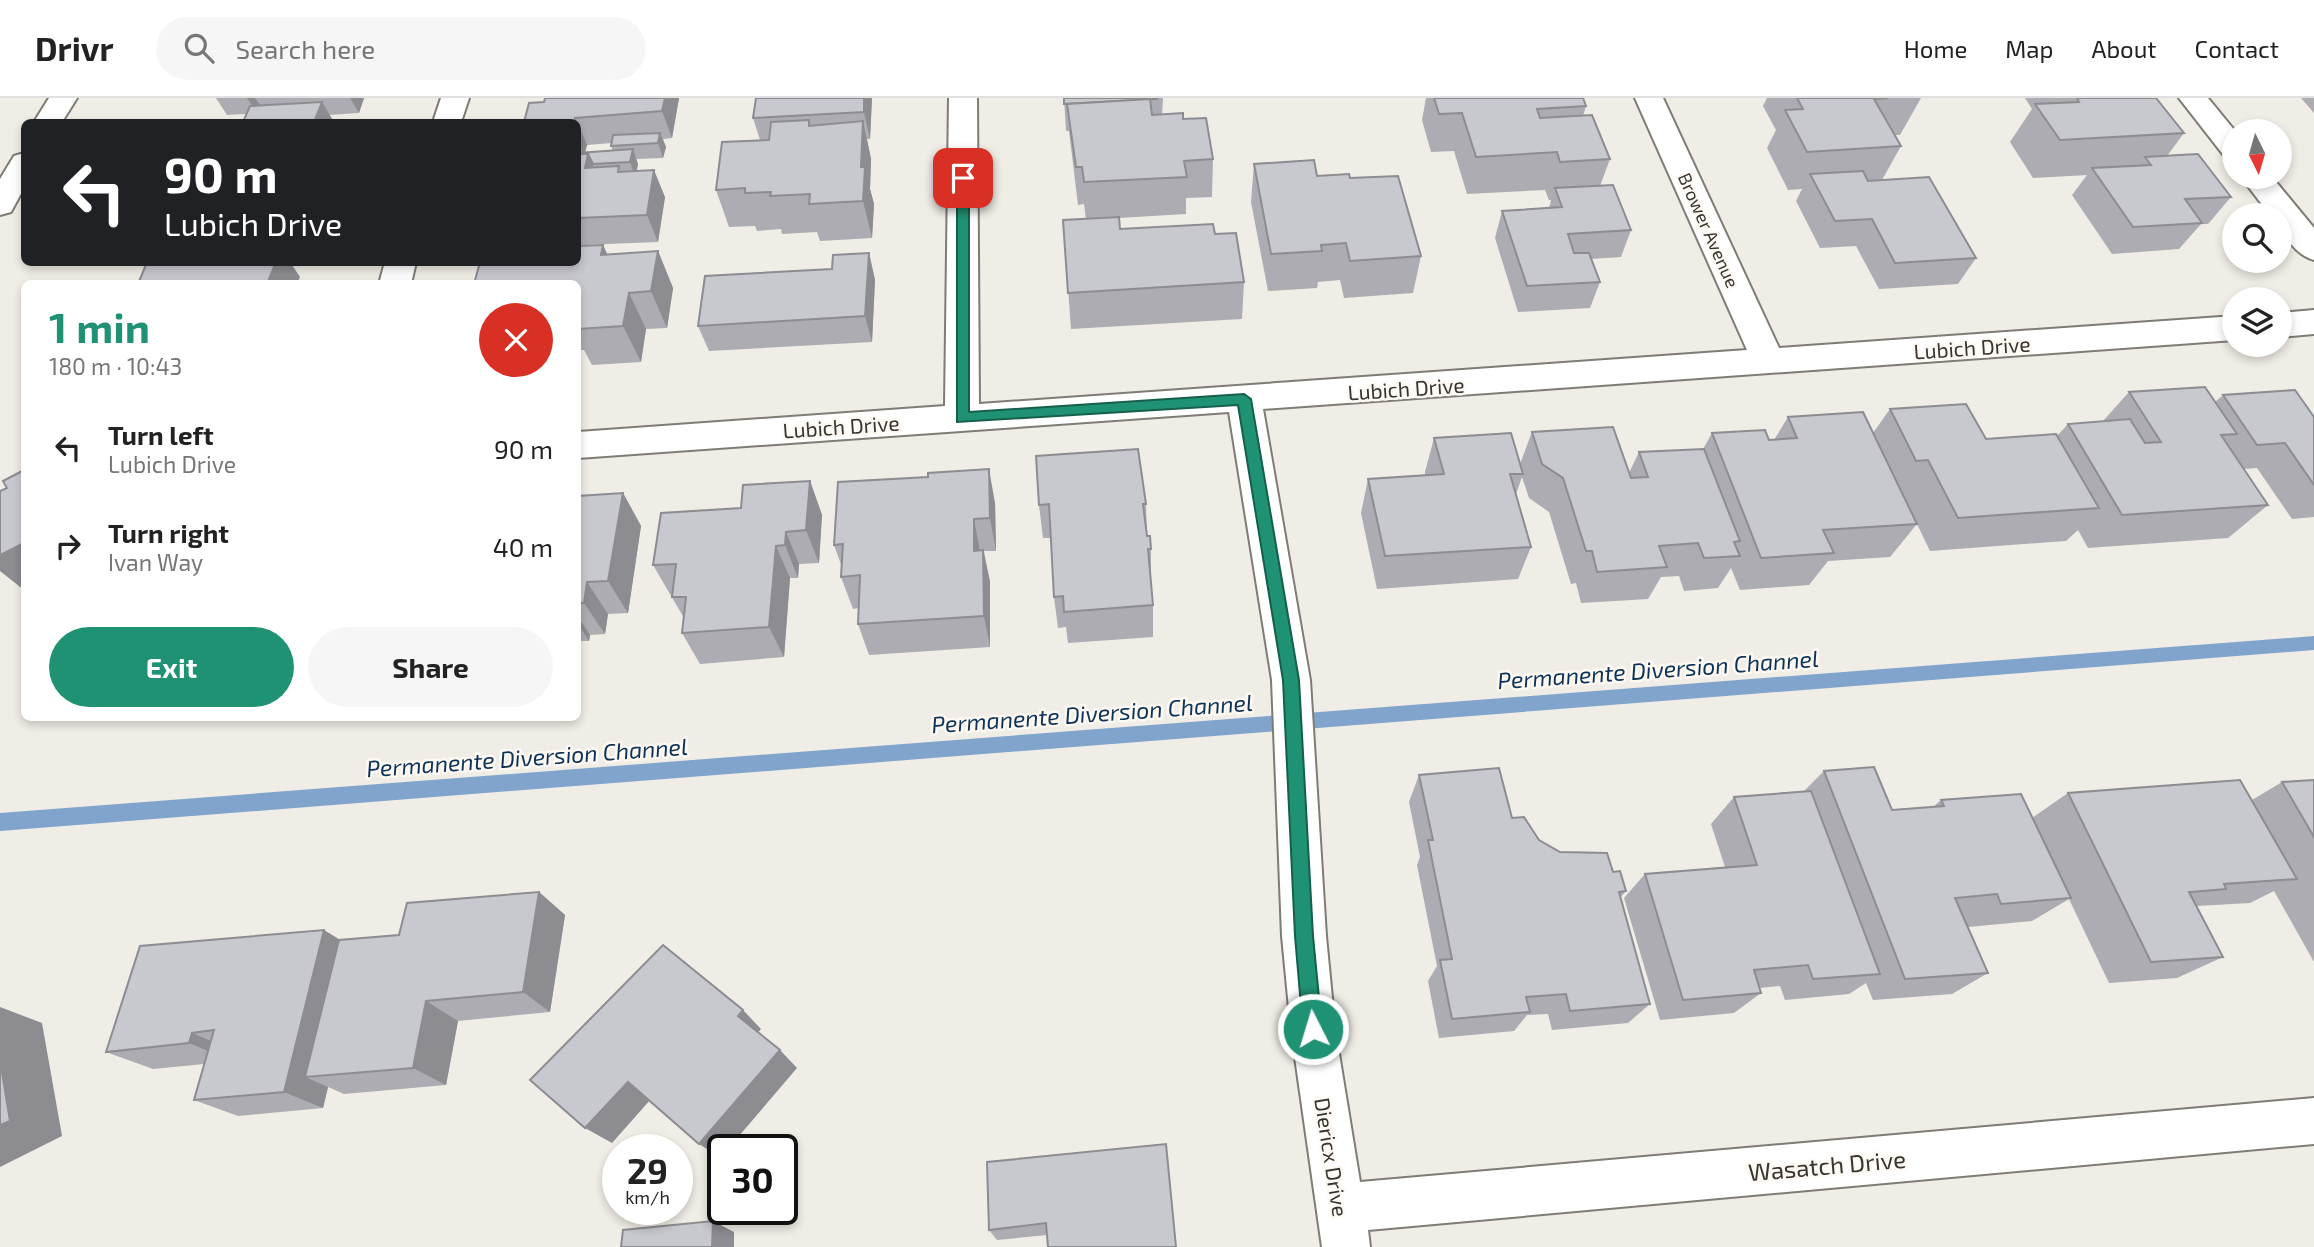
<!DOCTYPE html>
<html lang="en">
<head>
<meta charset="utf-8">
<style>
  :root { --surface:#fff; --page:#f6f6f6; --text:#222; --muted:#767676; --line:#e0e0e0; --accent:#209274 }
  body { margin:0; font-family:"Exo 2",sans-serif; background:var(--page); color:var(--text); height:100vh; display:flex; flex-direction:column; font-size:26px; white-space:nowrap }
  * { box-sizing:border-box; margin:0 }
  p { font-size:23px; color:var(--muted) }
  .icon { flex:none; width:38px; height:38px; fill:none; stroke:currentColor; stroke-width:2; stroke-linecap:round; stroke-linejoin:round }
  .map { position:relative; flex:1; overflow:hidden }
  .drawer { position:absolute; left:21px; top:182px; width:560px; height:441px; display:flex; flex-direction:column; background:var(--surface); border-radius:10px; box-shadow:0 4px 10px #0003 }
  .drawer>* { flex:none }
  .banner { position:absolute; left:21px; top:21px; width:560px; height:147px; border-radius:10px; box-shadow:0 4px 10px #0003; background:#202124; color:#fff; overflow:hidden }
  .needle { width:46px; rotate:175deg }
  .controls { position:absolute; left:2222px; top:21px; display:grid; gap:14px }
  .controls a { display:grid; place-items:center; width:70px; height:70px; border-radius:50%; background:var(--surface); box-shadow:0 4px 10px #0003; font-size:35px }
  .speed { position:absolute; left:602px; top:1036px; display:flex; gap:14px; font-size:35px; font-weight:700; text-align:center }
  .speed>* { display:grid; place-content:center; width:91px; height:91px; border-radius:50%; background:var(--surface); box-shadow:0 4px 10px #0003; line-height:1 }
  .speed small { font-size:18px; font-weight:400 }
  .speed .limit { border:4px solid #111; border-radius:10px; background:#fff; color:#111 }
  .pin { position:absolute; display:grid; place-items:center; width:60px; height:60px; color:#fff; margin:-30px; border-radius:14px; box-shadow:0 4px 10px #0006 }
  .me { position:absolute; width:77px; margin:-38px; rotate:355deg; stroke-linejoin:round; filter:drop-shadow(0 0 5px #0008) }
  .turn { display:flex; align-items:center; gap:24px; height:147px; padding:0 28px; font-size:32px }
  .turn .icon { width:91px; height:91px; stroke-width:2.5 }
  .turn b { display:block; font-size:49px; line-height:60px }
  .round { display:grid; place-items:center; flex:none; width:74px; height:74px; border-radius:37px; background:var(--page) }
  .head { display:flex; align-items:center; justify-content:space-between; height:119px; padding:0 28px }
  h1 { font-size:42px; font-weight:700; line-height:52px; color:var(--accent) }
  .button { display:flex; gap:14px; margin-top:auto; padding:14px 28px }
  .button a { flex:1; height:80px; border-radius:42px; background:var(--accent); color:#fff; font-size:28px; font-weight:700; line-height:80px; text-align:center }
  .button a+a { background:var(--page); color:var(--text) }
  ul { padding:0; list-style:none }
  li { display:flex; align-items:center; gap:21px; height:98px; padding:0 28px }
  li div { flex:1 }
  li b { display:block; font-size:26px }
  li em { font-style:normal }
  header { display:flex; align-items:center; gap:42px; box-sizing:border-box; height:98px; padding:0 35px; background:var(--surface); border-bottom:2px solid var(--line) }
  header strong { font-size:33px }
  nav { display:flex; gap:38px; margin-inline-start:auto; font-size:24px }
  .search { width:490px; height:63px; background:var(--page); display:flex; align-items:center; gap:18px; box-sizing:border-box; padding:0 24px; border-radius:38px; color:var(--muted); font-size:26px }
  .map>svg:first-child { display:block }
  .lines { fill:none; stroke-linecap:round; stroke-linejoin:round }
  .stream { fill:#81a4cd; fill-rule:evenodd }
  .street-casing { stroke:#7f7b75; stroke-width:4 }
  .highway-casing { stroke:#7f7b75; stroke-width:4 }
  .street { fill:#fff; fill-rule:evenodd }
  .highway { fill:#fff; fill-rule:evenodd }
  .wall { fill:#acacb2; fill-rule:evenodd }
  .shaded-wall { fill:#8c8c91 }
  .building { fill:#c8c8cf; stroke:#8c8c91; stroke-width:2 }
  .route { fill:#209274; stroke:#155f4b; stroke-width:2 }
  .labels { text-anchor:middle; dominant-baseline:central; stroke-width:5; stroke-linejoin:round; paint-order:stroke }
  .far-street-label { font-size:18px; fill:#373533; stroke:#fefaf3 }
  .street-label { font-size:21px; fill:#373533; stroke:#fefaf3 }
  .water-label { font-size:23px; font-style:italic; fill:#0c3259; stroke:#fefaf3 }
  .near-street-label { font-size:24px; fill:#373533; stroke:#fefaf3 }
</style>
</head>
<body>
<header>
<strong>Drivr</strong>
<div class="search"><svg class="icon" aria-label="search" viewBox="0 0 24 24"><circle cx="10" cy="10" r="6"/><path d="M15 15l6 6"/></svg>Search here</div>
<nav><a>Home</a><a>Map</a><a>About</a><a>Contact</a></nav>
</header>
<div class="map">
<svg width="2314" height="1149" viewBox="0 0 2314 1149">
  <rect width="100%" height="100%" fill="#f0ede6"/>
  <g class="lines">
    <polygon class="stream" points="2314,538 2314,552 0,733 0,715"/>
    <g class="street-casing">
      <g id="street">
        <polygon points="441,0 469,0 461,24 433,24"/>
        <polygon points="949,0 977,0 979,306 1747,252 1635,0 1663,0 1779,250 2235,218 2235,242 1263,311 1310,582 1326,838 1335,931 1360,1084 2314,1000 2314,1046 1368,1132 1370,1149 1322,1149 1291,931 1282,838 1272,582 1229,314 578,360 578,334 945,308"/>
        <polygon points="2179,0 2208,0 2235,33 2235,61 2225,59"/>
        <path d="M2241 79H2272L2314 130V162C2296 157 2280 136 2280 117H2270Z"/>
        <polygon points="385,164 416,164 411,186 379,186"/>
        <polygon points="2314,212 2314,236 2280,239 2280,215"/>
      </g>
    </g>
    <g class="highway-casing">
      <g id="highway">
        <polygon points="49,0 77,0 62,24 34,24"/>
        <polygon points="24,55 24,90 11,114 0,117 0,81 14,58"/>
      </g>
    </g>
    <use href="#street" class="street"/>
    <use href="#highway" class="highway"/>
  </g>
  <g class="wall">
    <polygon points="216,0 364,0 359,15 329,17 334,24 243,24 246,16 227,17"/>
    <path d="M679 0 672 40 663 41 666 49 663 60 636 61 638 66 637 73 665 99 658 144 582 147H603L607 156 658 153 673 190 667 230 646 231 641 264 592 267 584 252H578V24H524ZM611 45V48L613 53 585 54 587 47Z"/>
    <polygon points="756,0 872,0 870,41 867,41 871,61 870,91 874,106 872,140 820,143 817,134 782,136 781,131 757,133 755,128 729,129 716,92 760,42 753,20"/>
    <polygon points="1064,0 1163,0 1162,17 1183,21 1213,61 1212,99 1186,100 1186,116 1119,120 1120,131 1215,136 1244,184 1242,221 1071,231 1063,122 1086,121 1084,106 1078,107 1069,33 1066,33"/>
    <polygon points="1426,0 1583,0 1586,8 1583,18 1610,61 1600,88 1631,132 1621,159 1591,161 1600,184 1590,210 1518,214 1495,140 1502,113 1549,110 1551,102 1549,102 1545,92 1467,96 1454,53 1431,54 1422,22"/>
    <polygon points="1767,0 1921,0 1900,37 1895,37 1901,48 1882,82 1976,160 1958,186 1879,191 1856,148 1820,150 1796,103 1802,91 1788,92 1767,50 1776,32 1763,8"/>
    <polygon points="2025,0 2158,0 2157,1 2184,35 2167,58 2231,99 2208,126 2201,126 2179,151 2112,156 2072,97 2087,77 2033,80 2010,44 2032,11"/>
    <polygon points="2301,0 2314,0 2314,15"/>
    <polygon points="1254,66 1317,78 1350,80 1421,158 1413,195 1344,200 1340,182 1318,184 1317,190 1268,193 1251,104"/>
    <polygon points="869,155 875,182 872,244 709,253 698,228"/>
    <polygon points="2129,294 2215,304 2223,297 2314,319 2314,419 2292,421 2257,370 2244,371 2268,407 2228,440 2088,450 2078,432 2066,443 1930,453 1917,426 1890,459 1828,463 1809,487 1740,492 1731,470 1718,490 1684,493 1679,478 1661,479 1648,501 1581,505 1576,485 1571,486 1549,414 1529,400 1522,379 1516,396 1531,449 1518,481 1377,491 1361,415 1368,381 1425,377 1425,374 1434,340 1520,366 1532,334 1629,375 1639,354 1703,351 1712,335 1774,342 1788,319 1873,335 1890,311 1986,341 2057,338 2068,326 2103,323"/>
    <polygon points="1036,358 1146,406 1147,438 1151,451 1151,483 1153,507 1153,539 1068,545 1066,529 1058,530 1054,499 1051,440 1043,440 1039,407"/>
    <polygon points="810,383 822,417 819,465 799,466 798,480 790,480 784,559 700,566 682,535 684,520 653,467 741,410"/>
    <polygon points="623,395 641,428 628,515 608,516 605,536 590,537 589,543 578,543 578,398"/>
    <polygon points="995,405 996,453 984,453 990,484 990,549 869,557 858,526 859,510 853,511 841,479 842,469 834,447"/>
    <polygon points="1824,673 1892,712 1933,709 1941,702 2032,720 2068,695 2252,702 2282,684 2314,682 2314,864 2274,793 2250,805 2197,808 2223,859 2177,880 2109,885 2069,801 2032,823 1968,829 1988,875 1952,896 1873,902 1866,885 1849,896 1785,902 1780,888 1759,890 1761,895 1734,915 1660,922 1624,800 1645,776 1725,769 1711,726 1734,699 1803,694"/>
    <polygon points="1419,677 1512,720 1539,742 1560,754 1613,774 1626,793 1620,800 1650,906 1628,925 1552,932 1548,916 1527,917 1514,933 1439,940 1428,883 1437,868 1417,767 1420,759 1409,704"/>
    <polygon points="539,794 565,817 550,914 458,923 446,987 344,996 328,989 323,1010 238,1018 194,1002 204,966 153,971 106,954 340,842 399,837"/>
    <polygon points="1166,1046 1047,1137 997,1142 989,1132"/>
  </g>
  <g class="shaded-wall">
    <polygon points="247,0 255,0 260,7 257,15"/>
    <polygon points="350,0 364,0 359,15"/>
    <polygon points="665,0 679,0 672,40 662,13"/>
    <polygon points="864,0 872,0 870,41 864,14"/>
    <polygon points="322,4 334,24 314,24"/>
    <polygon points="863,23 871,61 870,91 874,106 872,140 863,103 861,69"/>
    <polygon points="578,26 587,47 584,58 578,43"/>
    <polygon points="660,35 666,49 663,60 658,45"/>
    <polygon points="633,51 638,66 635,78 630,64"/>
    <polygon points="588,56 600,83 585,70"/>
    <polygon points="654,72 665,99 658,144 647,117"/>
    <polygon points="603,147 620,184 601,157"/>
    <polygon points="658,153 673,190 667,230 651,193"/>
    <polygon points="869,155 875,182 872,244 865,218"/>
    <polygon points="263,164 290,164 300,179 297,186 267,186"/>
    <polygon points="629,195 646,231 641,264 623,228"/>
    <polygon points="989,371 995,405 996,453 990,420"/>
    <polygon points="810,383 822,417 819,465 806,432"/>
    <polygon points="623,395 641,428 628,515 608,483"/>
    <polygon points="974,421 980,454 974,453"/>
    <polygon points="786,434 799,466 798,480 785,447"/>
    <polygon points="24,445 24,492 0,473 0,457"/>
    <polygon points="776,448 790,480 784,559 769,529"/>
    <polygon points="983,452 990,484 990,549 984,518"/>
    <polygon points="587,484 608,516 605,536 584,505"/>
    <polygon points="578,519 590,537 589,543 578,526"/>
    <polygon points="539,794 565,817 550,914 523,894"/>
    <polygon points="324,832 360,854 305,979 328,989 323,1010 284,994"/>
    <polygon points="426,903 458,923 446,987 413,970"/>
    <polygon points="0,909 42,925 62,1038 0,1069"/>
    <polygon points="743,912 761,931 756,937 738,918"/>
    <polygon points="192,935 235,953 232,963 189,945"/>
    <polygon points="780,952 797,970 727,1052 723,1052 723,1057 721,1060 699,1046"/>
    <polygon points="628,984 651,1001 612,1045 585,1030"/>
    <polygon points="713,1123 734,1134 734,1149 712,1149"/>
  </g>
  <g class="building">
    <polygon points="545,0 665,0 662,13 575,20 574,24 524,24 529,5 544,4"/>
    <polygon points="756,0 864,0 864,14 753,20"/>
    <polygon points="1064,0 1157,0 1157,1 1064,6"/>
    <polygon points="1434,0 1583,0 1586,8 1537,11 1540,20 1592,17 1610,61 1560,64 1557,54 1476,59 1462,15 1439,16"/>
    <polygon points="1797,0 1888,0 1874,1 1901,48 1807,54 1785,12 1803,11"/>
    <polygon points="2077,0 2156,0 2184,35 2060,42 2035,6 2079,4"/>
    <polygon points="1150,1 1152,17 1183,15 1183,21 1206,20 1213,61 1184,63 1187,79 1084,84 1082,69 1076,69 1067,6"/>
    <polygon points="322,4 314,24 243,24 250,8"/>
    <polygon points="809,22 809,28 863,23 861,69 865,69 863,103 809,106 810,96 770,98 771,94 745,95 745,90 716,92 722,44 769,42 771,24"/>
    <polygon points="660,35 658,45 611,48 613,37"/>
    <polygon points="633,51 630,64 593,66 588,56 578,56 578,55"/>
    <polygon points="578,56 588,56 585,70 619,68 618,74 654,72 647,117 578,120"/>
    <polygon points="2198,56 2231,99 2185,101 2202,125 2133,129 2092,70 2151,67 2145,59"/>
    <polygon points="1314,62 1317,78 1349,76 1350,80 1398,78 1421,158 1350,163 1346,145 1321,147 1322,153 1271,156 1254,66"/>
    <polygon points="1863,73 1868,83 1929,79 1976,160 1895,165 1872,121 1835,123 1810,76"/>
    <polygon points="1613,87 1631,132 1568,136 1574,155 1589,155 1600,184 1527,188 1502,113 1562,109 1555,90"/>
    <polygon points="1119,119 1120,131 1213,126 1215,136 1236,135 1244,184 1068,195 1063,122"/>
    <polygon points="603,147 601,157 658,153 651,193 629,195 623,228 578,231 578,186 474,186 480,164 578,164 578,148"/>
    <polygon points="869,155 865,218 698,228 705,178 832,171 833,157"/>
    <polygon points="147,164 276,164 267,186 138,186"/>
    <polygon points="2205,289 2237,336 2221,337 2268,407 2122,417 2068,326 2130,321 2145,345 2161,344 2129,294"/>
    <polygon points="2295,292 2314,319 2314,387 2285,345 2257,347 2223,297"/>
    <polygon points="1966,306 1986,341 2056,336 2099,410 1958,420 1928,362 1916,363 1890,311"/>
    <polygon points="1863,314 1917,426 1823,432 1834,455 1761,460 1712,335 1765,332 1769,342 1797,340 1788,319"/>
    <polygon points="1613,329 1631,380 1648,379 1639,354 1704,351 1740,443 1734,444 1740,458 1704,460 1698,445 1659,448 1667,469 1597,474 1592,453 1586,453 1563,380 1542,366 1532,334"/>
    <polygon points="1511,335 1523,376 1510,376 1531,449 1385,458 1368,381 1444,376 1434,340"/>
    <polygon points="1138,351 1146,406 1143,406 1147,438 1150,438 1151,451 1148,451 1153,507 1064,514 1063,498 1054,499 1049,406 1039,407 1036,358"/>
    <polygon points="989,371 990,420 974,421 974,453 983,452 984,518 858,526 860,477 841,479 843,446 834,447 838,384 928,379 928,375"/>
    <polygon points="24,372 24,445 0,457 0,393 7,390 3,383"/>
    <polygon points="810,383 806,432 786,434 785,447 776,448 769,529 682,535 686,499 672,499 676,466 653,467 661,415 741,410 743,387"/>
    <polygon points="623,395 608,483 587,484 584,505 578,505 578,398"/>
    <polygon points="1874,669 1892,712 1944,708 1941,702 2021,696 2071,800 2001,806 1997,796 1955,800 1988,875 1905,881 1824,673"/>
    <polygon points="1499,670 1512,720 1524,719 1539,742 1560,754 1607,755 1613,774 1620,773 1626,793 1619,794 1650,906 1570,913 1566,896 1526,899 1530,914 1452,921 1440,862 1452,861 1428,742 1433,742 1419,677"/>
    <polygon points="2240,682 2297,781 2224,786 2226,791 2189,794 2223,859 2151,864 2068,695"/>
    <polygon points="2314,682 2314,739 2282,684"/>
    <polygon points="1811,693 1880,876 1813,881 1808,867 1754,872 1761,895 1683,902 1645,776 1757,767 1734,699"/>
    <polygon points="539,794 523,894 426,903 413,970 305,979 339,842 399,837 407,805"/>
    <polygon points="324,832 284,994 194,1002 214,932 192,935 189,945 106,954 140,848"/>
    <polygon points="663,847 743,912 738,918 780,952 699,1046 628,984 585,1030 530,982"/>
    <polygon points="0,962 10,1023 0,1027"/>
    <polygon points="1166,1046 1176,1149 1048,1149 1046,1125 989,1132 987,1064"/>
    <polygon points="713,1123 712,1149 621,1149 623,1132"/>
  </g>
  <polygon class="route" points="963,76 969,80 969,314 1244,296 1251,301 1299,582 1313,838 1322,931 1319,938 1313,940 1306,938 1303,931 1295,838 1283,582 1238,307 957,324 957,80"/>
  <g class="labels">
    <g class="far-street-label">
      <text transform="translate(1709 132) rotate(66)">Brower Avenue</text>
    </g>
    <g class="street-label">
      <text transform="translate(1972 249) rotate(-4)">Lubich Drive</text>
      <text transform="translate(1406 290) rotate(-4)">Lubich Drive</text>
      <text transform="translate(841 328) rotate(-4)">Lubich Drive</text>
      <text transform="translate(1332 1059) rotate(81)">Diericx Drive</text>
    </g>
    <g class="water-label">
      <text transform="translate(1658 571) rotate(-4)">Permanente Diversion Channel</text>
      <text transform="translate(1092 615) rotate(-4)">Permanente Diversion Channel</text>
      <text transform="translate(527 659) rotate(-4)">Permanente Diversion Channel</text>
    </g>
    <g class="near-street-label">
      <text transform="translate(1827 1067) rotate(-5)">Wasatch Drive</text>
    </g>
  </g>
</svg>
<div class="controls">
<a><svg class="needle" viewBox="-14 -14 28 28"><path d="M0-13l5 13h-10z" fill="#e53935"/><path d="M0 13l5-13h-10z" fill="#767676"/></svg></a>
<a><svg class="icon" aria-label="search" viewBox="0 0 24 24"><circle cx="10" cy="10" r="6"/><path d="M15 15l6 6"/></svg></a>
<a><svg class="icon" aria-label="layers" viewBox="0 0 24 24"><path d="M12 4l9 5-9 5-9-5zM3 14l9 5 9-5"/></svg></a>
</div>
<div class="speed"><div>29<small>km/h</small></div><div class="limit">30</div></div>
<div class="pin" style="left:963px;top:80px;background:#d93025"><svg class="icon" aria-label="arrive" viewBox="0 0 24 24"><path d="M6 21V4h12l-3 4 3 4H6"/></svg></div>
<svg class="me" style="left:1313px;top:931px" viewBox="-20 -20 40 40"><circle r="17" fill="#209274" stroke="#fff" stroke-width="3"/><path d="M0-11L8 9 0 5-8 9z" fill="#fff"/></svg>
<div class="banner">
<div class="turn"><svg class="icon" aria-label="left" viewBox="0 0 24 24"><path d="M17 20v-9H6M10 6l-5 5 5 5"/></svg><div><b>90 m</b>Lubich Drive</div></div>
</div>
<section class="drawer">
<div class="head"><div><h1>1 min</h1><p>180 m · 10:43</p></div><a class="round" style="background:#d93025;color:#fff"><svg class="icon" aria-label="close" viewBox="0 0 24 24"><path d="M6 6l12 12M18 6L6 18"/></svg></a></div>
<ul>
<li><svg class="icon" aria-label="left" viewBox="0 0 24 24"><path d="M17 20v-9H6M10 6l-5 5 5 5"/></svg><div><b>Turn left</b><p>Lubich Drive</p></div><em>90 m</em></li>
<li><svg class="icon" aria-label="right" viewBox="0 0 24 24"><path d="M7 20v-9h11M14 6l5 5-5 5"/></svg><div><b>Turn right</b><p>Ivan Way</p></div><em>40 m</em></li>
</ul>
<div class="button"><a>Exit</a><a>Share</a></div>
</section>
</div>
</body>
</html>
